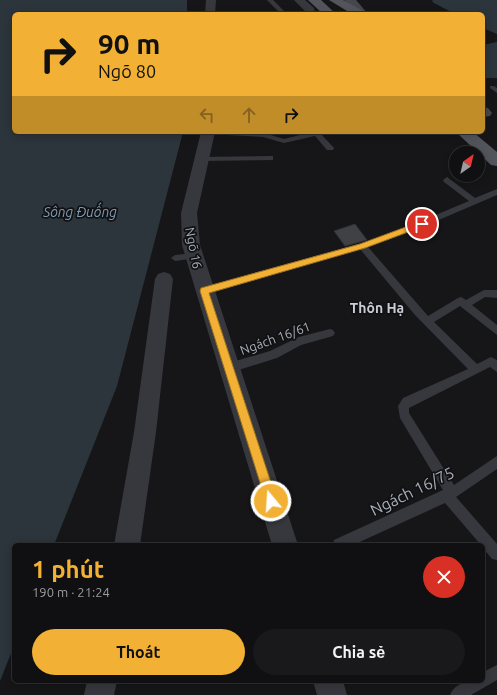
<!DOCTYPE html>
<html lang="vi">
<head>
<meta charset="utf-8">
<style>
  :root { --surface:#101012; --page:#19191b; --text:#f1f3f6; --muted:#9c9d9f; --line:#303032; --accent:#f2b134 }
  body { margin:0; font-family:Ubuntu,sans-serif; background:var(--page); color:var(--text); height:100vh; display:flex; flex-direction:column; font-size:15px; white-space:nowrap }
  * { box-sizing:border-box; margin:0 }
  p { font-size:13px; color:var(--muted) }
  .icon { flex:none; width:22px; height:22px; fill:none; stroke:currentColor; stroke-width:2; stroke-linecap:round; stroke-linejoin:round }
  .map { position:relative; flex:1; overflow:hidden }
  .panel { position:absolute; left:12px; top:543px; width:473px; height:140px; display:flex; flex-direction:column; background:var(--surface); border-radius:6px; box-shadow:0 2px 10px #0003,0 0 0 1px var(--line) }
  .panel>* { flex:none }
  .banner { position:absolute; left:12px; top:12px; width:473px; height:122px; border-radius:6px; box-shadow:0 2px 10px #0003,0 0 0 1px var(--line); background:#f2b134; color:#111; overflow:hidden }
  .needle { width:26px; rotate:34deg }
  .buttons { position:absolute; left:449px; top:146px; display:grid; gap:8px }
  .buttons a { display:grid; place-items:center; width:36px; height:36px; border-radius:50%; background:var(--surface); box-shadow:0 2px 10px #0003,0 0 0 1px var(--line); font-size:20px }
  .pin { position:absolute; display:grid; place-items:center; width:34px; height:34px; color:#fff; margin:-17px; border:2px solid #fff; border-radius:50%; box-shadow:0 1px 4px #0007 }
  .me { position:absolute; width:44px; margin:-22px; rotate:342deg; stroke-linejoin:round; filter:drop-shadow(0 0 3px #0008) }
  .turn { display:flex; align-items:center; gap:14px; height:84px; padding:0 20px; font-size:18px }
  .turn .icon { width:52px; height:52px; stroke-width:2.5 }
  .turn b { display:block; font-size:28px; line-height:34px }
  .lanes { display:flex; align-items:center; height:38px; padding:0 20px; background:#0003; justify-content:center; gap:20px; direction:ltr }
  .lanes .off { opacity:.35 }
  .round { display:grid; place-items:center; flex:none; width:42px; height:42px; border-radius:21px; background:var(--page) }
  .headline { display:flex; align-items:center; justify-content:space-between; height:68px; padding:0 20px }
  h1 { font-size:24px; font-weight:700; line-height:30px; color:var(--accent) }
  .primary-button { display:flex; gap:8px; margin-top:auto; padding:8px 20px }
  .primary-button a { flex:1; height:46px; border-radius:24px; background:var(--accent); color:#111; font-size:16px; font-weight:700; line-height:46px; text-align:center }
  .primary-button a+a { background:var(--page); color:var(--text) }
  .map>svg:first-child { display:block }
  .water { fill:#2c353c }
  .building { fill:#404145; stroke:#303034 }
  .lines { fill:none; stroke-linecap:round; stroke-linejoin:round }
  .lane { fill:#37383d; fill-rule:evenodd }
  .street { fill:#37383d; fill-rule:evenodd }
  .secondary { fill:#45474d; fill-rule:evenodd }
  .primary { fill:#53555c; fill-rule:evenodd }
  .route { fill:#f2b134; stroke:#9d7322 }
  .labels { text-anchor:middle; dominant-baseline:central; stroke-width:3.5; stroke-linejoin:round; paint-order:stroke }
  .street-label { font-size:13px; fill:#a8adb8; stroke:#111113 }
  .water-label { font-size:14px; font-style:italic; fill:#7f9bb3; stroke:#111113 }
  .neighbourhood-label { font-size:14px; font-weight:bold; fill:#c9ccd4; stroke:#111113 }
  .near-street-label { font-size:16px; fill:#a8adb8; stroke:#111113 }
</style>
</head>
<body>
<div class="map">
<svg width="497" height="695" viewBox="0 0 497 695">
  <rect width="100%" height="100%" fill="#161618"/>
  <g class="water">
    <polygon points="0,0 187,0 187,14 14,14 14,132 183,132 117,386 54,545 14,545 14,646 0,681"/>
    <polygon points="433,0 497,0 497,34 483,28 483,14 455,14 434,3 432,1"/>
    <polygon points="497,42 497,78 483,78 483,45"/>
  </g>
  <polygon class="building" points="355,224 367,240 345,246 334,231"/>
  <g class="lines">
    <g class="lane">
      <polygon points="267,0 273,0 287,14 281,14"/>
      <polygon points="490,86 494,86 497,88 497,93 490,88"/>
      <polygon points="205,132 264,133 284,139 312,132 324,132 321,134 334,148 333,150 327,150 315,136 284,143 263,137 208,134"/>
      <polygon points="270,156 273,156 273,160 201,161 197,159 201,157"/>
      <polygon points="447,177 475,198 497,189 497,195 413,231 368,247 428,316 458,298 461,297 466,300 484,290 497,290 497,298 485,297 472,305 497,325 497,335 460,306 434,322 477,364 491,357 497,360 497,372 490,367 409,408 409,413 454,485 497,456 497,469 456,497 497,544 497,560 492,559 483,548 483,545 481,545 445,503 353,545 333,545 334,540 443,490 400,418 398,406 403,398 468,369 415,315 360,249 204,295 199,291 204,287 369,241 407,227 469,201 444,182 443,180"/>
      <polygon points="194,253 197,254 198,256 197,258 175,261 171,258 175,255"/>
      <polygon points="330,329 333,330 335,333 333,336 301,345 277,358 229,373 225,371 224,368 225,365 229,363 270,351 299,337"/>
      <path d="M497 665V680L471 695H450C455 682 470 681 483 681V672Z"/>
    </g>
    <g class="street">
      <polygon points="206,0 216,0 215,14 205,14"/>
      <polygon points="294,0 305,0 314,8 315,14 305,14 305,11"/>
      <polygon points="201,132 215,132 197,213 200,245 298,545 272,545 182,245 181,213"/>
      <polygon points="164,272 170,274 173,279 156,432 140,545 114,545 134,432 155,279 158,274"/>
      <polygon points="87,681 117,681 114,695 84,695"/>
      <polygon points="313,681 343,681 347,695 317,695"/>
    </g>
    <g class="secondary">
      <polygon points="344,0 356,0 368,14 356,14"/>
      <polygon points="483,107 488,108 492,113 490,116 483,117"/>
    </g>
    <g class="primary">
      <polygon points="308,0 321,0 336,14 323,14"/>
      <polygon points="329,0 343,0 365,12 367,14 352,14"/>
      <polygon points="456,132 473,132 497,152 497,166 491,165"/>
    </g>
  </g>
  <polygon class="route" points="422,221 425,224 424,226 365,248 209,293 277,501 275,505 271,506 267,505 200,291 201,288 360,244"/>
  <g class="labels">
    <g class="street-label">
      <text transform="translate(194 248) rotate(79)">Ngõ 16</text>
      <text transform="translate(275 338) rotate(-20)">Ngách 16/61</text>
    </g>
    <g class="water-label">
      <text x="80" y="212">Sông Đuống</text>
    </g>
    <g class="neighbourhood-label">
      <text x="377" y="308">Thôn Hạ</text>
    </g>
    <g class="near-street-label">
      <text transform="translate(412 491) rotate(-26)">Ngách 16/75</text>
    </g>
  </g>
</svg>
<div class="buttons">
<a><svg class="needle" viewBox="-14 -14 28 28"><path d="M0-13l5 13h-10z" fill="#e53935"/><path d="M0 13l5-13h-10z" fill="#9c9d9f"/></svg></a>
</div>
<div class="pin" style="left:422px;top:224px;background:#d93025"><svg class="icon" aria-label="arrive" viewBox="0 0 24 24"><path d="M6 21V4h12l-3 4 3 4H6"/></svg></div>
<svg class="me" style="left:271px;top:501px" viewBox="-20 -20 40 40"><circle r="17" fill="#f2b134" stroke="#fff" stroke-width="3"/><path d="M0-11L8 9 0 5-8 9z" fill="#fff"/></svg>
<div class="banner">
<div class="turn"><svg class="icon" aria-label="right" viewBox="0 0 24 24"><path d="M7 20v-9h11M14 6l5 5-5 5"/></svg><div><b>90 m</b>Ngõ 80</div></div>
<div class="lanes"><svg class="icon off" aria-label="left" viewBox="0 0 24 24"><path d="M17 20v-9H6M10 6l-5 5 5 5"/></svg><svg class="icon off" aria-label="ahead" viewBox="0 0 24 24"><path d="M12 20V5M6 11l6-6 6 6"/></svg><svg class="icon" aria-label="right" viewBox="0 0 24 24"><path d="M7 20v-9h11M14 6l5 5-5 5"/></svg></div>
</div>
<section class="panel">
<div class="headline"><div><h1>1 phút</h1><p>190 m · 21:24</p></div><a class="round" style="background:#d93025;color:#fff"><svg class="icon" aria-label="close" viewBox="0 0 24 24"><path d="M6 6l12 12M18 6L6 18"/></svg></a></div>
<div class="primary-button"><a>Thoát</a><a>Chia sẻ</a></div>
</section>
</div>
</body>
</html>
